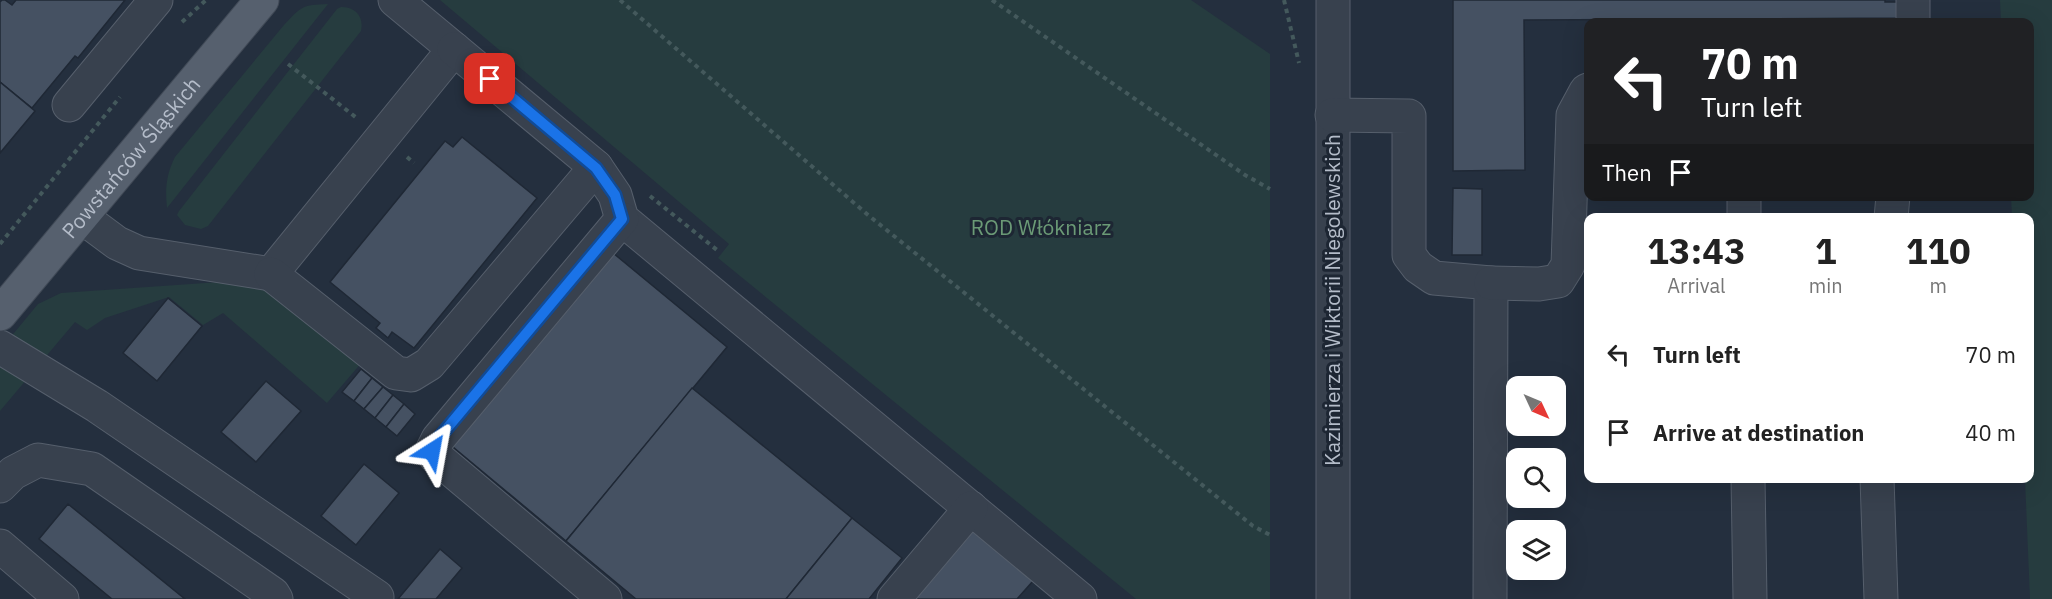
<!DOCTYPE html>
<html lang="en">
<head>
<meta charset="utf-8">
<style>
  :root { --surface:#fff; --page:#f6f6f6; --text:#222; --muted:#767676 }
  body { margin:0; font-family:"IBM Plex Sans",sans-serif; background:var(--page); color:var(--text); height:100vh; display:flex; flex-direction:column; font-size:22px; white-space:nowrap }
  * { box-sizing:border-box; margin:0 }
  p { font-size:20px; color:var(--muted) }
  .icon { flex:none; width:33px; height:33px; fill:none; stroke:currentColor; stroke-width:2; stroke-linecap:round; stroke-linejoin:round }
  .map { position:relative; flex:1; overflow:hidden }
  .drawer { position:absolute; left:1584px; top:213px; width:450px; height:270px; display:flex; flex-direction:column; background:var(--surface); border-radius:12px; box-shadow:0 6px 24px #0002 }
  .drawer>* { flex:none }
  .hud { position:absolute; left:1584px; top:18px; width:450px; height:183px; border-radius:12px; box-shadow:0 6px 24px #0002; background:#202124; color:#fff; overflow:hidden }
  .needle { width:39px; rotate:134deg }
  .fabs { position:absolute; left:1506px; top:376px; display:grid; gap:12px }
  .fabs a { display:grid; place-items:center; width:60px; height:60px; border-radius:12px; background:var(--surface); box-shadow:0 6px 24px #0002; font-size:30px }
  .pin { position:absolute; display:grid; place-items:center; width:51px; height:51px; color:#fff; margin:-26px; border-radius:12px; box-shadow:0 3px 9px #0006 }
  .me { position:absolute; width:66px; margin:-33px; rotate:34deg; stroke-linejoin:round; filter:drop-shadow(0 0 4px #0008) }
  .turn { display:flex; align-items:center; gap:21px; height:126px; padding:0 18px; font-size:27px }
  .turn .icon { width:78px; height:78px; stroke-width:2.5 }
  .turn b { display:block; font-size:42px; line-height:51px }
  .then { display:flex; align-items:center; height:57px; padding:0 18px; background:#0003; gap:12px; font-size:22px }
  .eta { display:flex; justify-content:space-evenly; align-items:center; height:102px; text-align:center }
  .eta b { font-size:36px; font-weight:700; line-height:42px }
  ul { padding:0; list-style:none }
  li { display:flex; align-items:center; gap:18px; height:78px; padding:0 18px }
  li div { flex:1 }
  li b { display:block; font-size:22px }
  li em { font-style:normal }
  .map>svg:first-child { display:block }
  .green { fill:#263c3f }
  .building { fill:#455162; stroke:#1f2835; stroke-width:1.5 }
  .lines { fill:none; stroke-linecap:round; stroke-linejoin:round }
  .minor-casing { stroke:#565f6c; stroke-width:35 }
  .major-casing { stroke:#414a57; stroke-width:35 }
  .path { stroke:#44595c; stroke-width:4; stroke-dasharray:4.5 4.5; stroke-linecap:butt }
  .minor { stroke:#38414e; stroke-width:33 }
  .major { stroke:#56606e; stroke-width:33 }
  .route-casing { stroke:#114b97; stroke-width:15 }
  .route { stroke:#1a73e8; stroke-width:10 }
  .labels { text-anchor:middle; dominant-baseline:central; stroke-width:6; stroke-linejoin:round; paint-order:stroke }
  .street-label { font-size:21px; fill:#b4bcc9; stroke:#1d2633 }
  .park-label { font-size:21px; fill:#6b9a76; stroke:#1d2633 }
</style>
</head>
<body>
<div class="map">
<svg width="2052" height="599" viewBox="0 0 2052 599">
  <rect width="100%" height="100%" fill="#242f3e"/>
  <g class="green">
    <polygon points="440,0 1191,0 1270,54 1270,599 1136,599 718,258 729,244"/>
    <polygon points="2000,0 2052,0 2052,599 2030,599 2025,479 2030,478 2030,218 2012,217 2011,197 2030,196 2030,22 2001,22"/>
    <path d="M328 4 167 208C165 189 166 175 175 157L284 25C302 6 302 5 328 4Z"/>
    <path d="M341 7C356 7 364 17 361 31L208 226 201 229 185 225 177 215 179 211 337 9Z"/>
    <polygon points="249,280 281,295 363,361 327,403 223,313 203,325 169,297 105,318 87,330 75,322 0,411 0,350 38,304 61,293"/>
  </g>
  <g class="building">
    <polygon points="2,0 5,0 12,5 16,0 125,0 78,58 75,56 32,108 0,82 0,2"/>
    <polygon points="1453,0 1885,0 1885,2 1899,2 1899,18 1524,20 1525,170 1453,171"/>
    <polygon points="0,82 35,111 0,153"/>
    <polygon points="462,137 537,198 414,348 392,332 388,338 376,328 380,323 330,282 445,141 453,147"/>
    <polygon points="1453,188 1482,189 1482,255 1452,255"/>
    <polygon points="607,248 727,347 566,541 447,442"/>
    <polygon points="168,298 202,326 157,381 123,353"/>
    <polygon points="361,369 372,378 354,401 342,392"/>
    <polygon points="372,378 383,387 364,409 354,401"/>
    <polygon points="266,381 301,411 256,462 221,432"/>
    <polygon points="383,387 393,395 375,418 364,409"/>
    <polygon points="692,388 852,518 786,599 636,599 566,541"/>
    <polygon points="393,395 404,404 386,427 375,418"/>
    <polygon points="404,404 415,414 397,436 386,427"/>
    <polygon points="364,464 399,493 356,545 321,516"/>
    <polygon points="68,504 185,599 112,599 39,539"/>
    <polygon points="852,518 902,558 869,599 786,599"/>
    <polygon points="974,529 1033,581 1017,599 914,599"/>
    <polygon points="440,549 462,568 436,599 398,599"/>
  </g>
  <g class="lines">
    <g class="minor-casing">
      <g id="minor">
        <polyline points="1333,0 1333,599"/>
        <polyline points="1913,22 1913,0"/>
        <polyline points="69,105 156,0"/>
        <polyline points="1332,115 1409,116 1409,255 1418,267 1434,278 1491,283 1490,599"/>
        <polyline points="596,167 615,195 622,219 1080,599"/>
        <polyline points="1744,196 1744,218"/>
        <polyline points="82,217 117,243 139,253 271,274 454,49 395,0"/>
        <polyline points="1891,218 1893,196"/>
        <polyline points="271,274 396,373 411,375 429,364 596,167 454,49"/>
        <polyline points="1491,283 1539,284 1558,281 1568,265 1573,115 1586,91 1588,90"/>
        <polyline points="0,347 97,406 377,597"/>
        <polyline points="1748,478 1750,599"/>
        <polyline points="1877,478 1881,599"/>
        <polyline points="0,486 13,473 38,460 92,469 273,594 276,599"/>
        <polyline points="0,546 62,599"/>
        <polyline points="605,599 435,456 432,451 438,439 622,219"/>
        <polyline points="894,599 971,508"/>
      </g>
    </g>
    <g class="major-casing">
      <g id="major">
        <path id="s1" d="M0 314 262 0"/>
      </g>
    </g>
    <g class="path">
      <polyline points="620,0 868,215 1253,526 1270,535"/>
      <polyline points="992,0 1245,175 1270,189"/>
      <polyline points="1284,0 1299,63"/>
      <polyline points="182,22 206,0"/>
      <polyline points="288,64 358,119"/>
      <polyline points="407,157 414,163"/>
      <polyline points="650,196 717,250"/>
      <polyline points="0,244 120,97"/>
    </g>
    <use href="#minor" class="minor"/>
    <use href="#major" class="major"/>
  </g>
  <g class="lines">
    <g class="route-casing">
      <polyline id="route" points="432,451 438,439 622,219 615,195 596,168 490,79"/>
    </g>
    <use href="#route" class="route"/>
  </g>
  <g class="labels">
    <g class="street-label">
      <text stroke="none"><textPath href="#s1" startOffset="204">Powstańców Śląskich</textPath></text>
      <text transform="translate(1332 300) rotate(-90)">Kazimierza i Wiktorii Niegolewskich</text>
    </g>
    <g class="park-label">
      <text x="1041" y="227">ROD Włókniarz</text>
    </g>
  </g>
</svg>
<div class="fabs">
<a><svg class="needle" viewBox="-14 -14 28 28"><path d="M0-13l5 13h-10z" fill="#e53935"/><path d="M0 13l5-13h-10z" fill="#767676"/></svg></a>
<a><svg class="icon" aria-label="search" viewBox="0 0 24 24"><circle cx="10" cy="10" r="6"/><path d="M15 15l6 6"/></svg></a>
<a><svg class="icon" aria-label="layers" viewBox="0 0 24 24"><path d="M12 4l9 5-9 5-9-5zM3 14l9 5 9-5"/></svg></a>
</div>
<div class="pin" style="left:490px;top:79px;background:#d93025"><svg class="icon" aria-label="arrive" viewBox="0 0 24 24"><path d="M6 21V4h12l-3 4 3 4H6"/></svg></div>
<svg class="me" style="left:432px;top:451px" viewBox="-20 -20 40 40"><path d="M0-17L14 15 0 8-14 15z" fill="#1a73e8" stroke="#fff" stroke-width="4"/></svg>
<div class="hud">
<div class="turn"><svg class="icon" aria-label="left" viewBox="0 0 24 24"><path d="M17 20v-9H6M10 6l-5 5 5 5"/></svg><div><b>70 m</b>Turn left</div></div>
<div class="then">Then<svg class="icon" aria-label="arrive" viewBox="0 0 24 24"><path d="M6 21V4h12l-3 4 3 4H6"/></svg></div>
</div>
<section class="drawer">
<div class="eta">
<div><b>13:43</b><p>Arrival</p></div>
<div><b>1</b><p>min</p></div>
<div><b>110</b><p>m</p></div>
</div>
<ul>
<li><svg class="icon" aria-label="left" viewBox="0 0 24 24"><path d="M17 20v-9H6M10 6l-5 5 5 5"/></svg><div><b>Turn left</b></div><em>70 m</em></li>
<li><svg class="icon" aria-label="arrive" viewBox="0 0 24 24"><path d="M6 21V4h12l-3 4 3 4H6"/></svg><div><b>Arrive at destination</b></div><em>40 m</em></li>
</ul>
</section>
</div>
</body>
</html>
